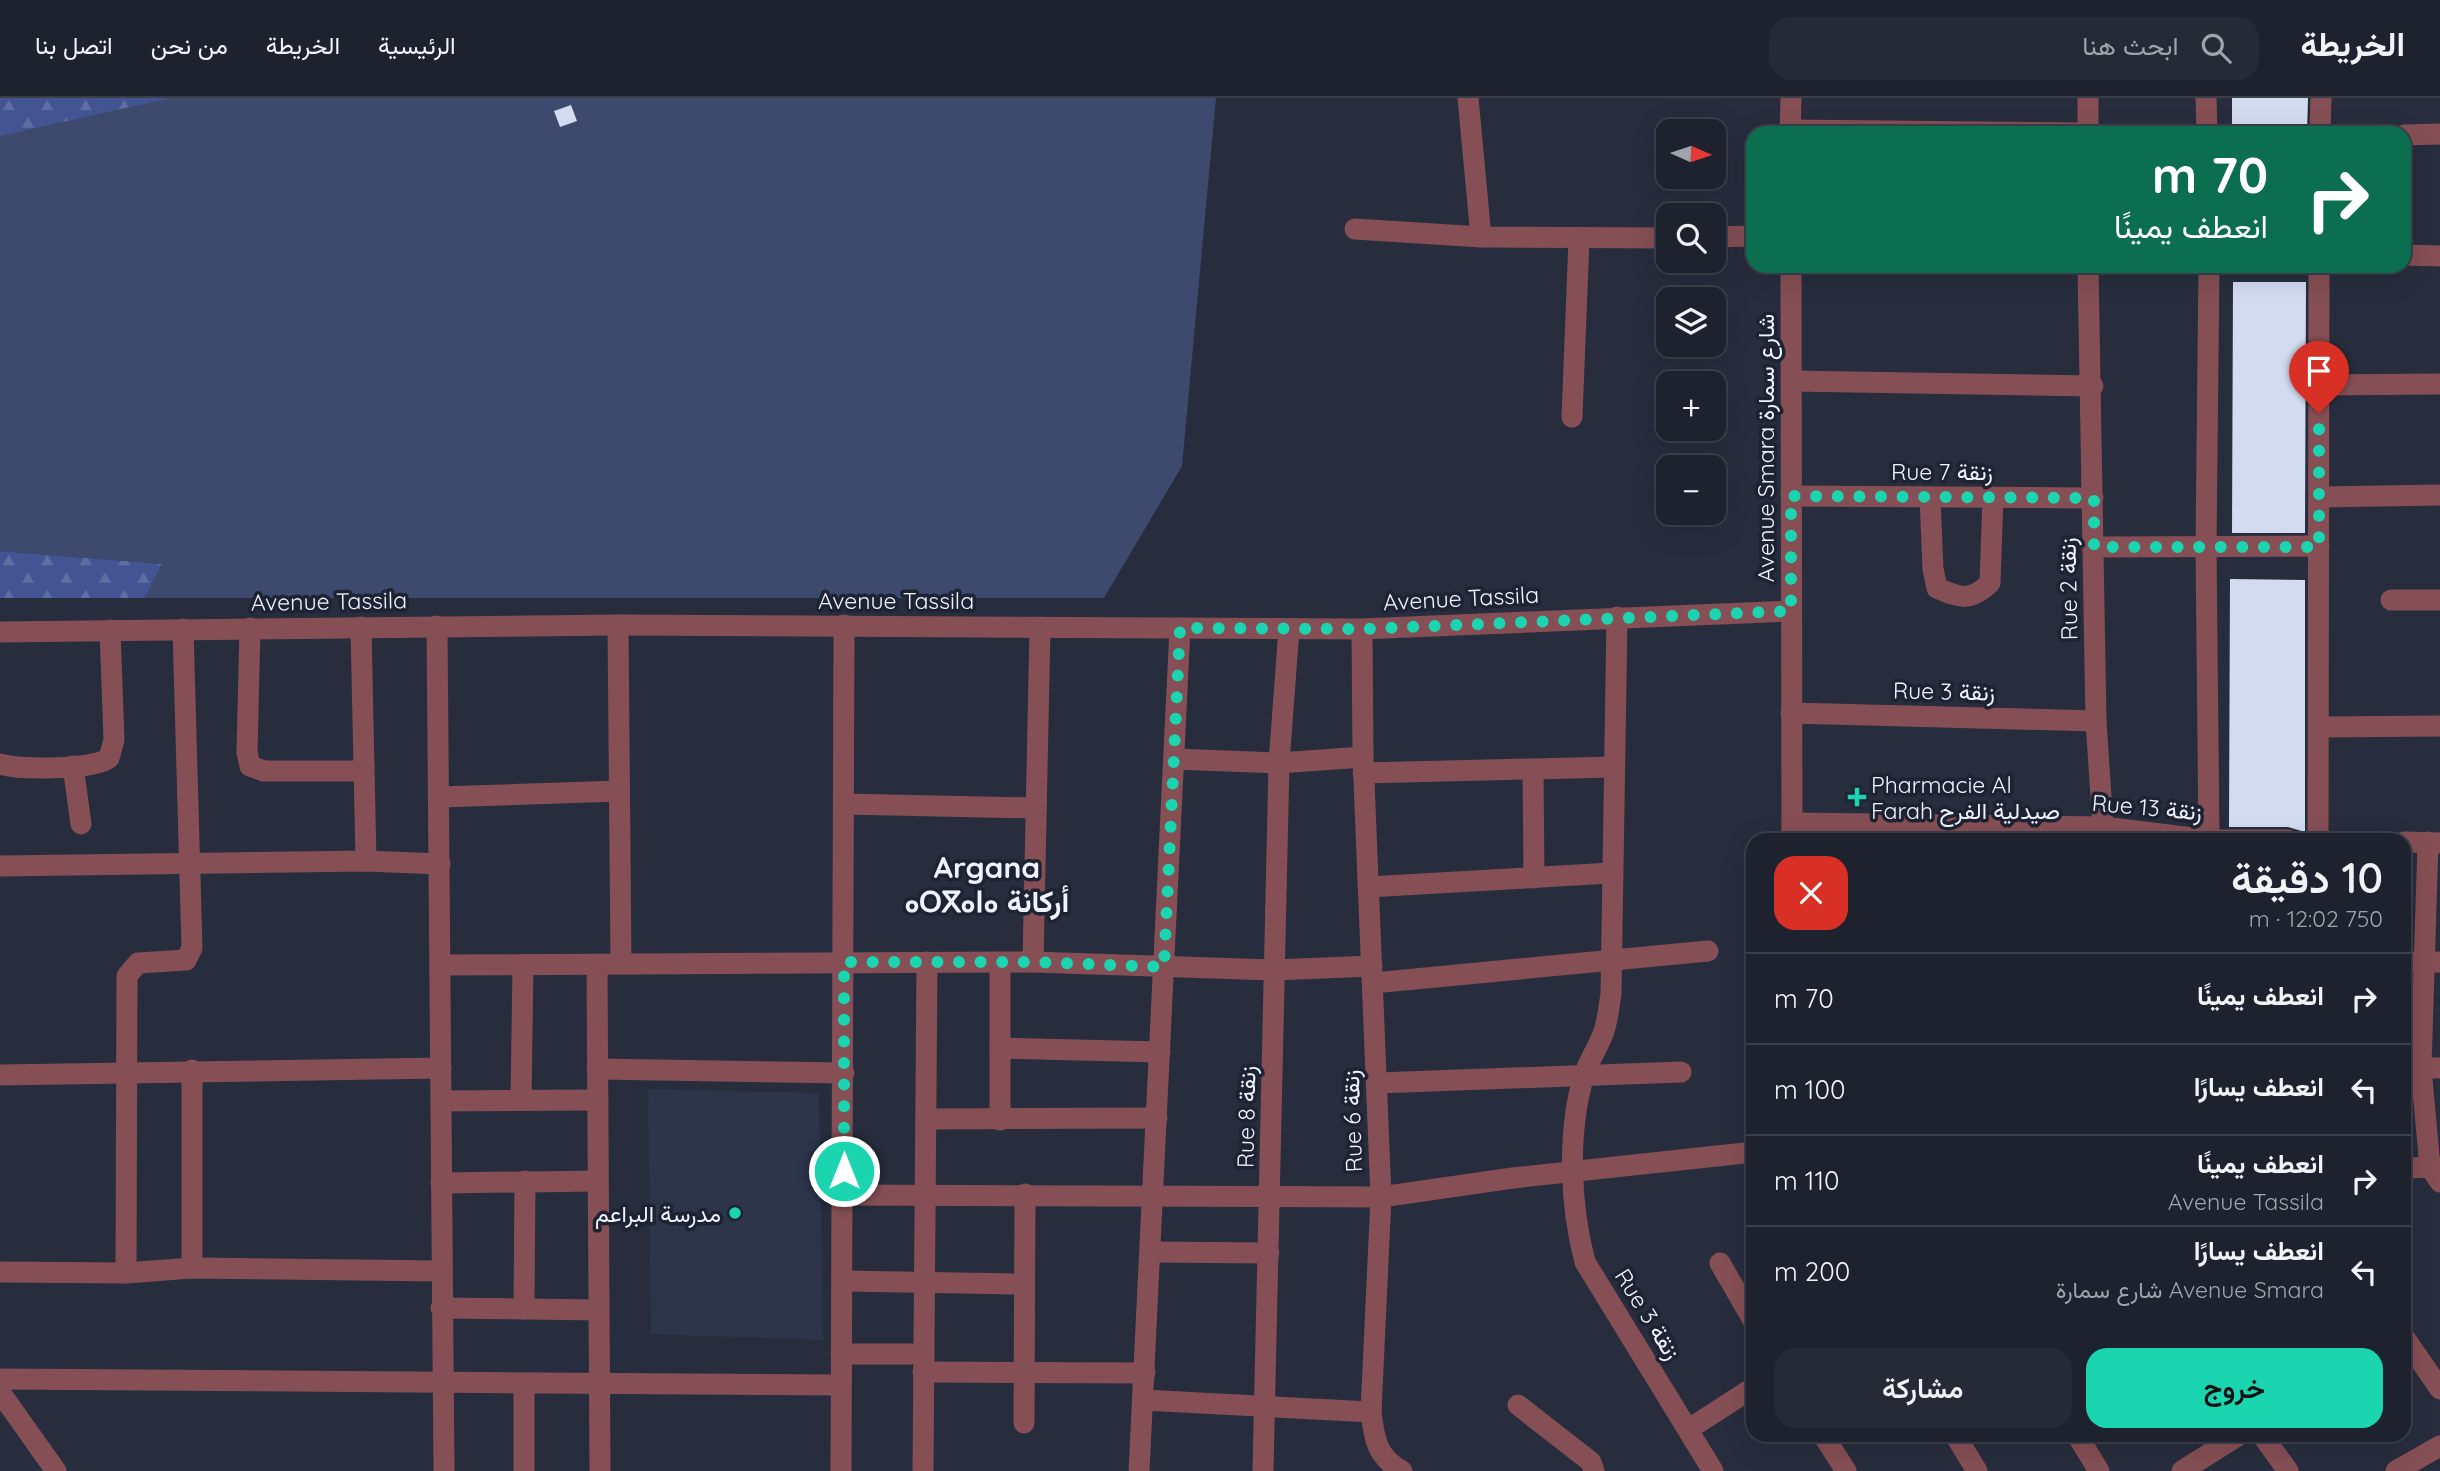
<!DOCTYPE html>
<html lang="ar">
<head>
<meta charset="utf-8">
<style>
  :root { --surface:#1d222e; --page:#252a36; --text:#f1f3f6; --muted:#a0a4aa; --line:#3b3f4a; --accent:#1bd5b1 }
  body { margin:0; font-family:Quicksand,Vazirmatn,"Noto Sans Tifinagh",sans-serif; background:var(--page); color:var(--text); direction:rtl; height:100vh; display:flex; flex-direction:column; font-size:26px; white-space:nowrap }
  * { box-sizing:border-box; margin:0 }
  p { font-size:23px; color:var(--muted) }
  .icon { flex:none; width:38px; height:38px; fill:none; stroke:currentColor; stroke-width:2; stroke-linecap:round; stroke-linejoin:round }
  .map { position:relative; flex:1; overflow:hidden; direction:ltr }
  .sheet { position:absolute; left:1746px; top:735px; width:665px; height:609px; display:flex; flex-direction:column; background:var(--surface); border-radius:21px; box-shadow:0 7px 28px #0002,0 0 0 2px var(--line); direction:rtl }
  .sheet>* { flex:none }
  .hud { position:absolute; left:1746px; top:28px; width:665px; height:147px; border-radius:21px; box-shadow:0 7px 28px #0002,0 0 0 2px var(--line); direction:rtl; background:#0b6e4f; color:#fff; overflow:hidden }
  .needle { width:46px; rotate:93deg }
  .tools { position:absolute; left:1656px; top:21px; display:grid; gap:14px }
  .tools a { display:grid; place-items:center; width:70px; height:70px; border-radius:14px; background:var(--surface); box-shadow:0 7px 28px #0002,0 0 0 2px var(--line); font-size:35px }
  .pin { position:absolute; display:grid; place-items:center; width:60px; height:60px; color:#fff; margin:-72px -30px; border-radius:50% 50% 50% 0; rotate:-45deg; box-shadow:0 0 7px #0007 }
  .pin .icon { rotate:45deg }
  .me { position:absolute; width:77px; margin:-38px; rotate:0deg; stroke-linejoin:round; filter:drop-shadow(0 0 5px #0008) }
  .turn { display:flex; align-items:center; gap:24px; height:147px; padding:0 28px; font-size:32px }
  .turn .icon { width:91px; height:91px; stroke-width:2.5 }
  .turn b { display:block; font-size:49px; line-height:60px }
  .round { display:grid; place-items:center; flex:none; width:74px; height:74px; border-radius:21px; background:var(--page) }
  .overview { display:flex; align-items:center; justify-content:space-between; height:119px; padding:0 28px }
  h1 { font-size:42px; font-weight:600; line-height:52px }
  .button { display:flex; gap:14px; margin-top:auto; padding:14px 28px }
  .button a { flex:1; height:80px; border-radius:21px; background:var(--accent); color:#111; font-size:28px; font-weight:600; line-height:80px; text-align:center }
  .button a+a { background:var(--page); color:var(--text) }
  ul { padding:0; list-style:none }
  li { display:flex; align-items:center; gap:21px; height:91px; padding:0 28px; border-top:2px solid var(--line) }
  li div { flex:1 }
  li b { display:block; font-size:26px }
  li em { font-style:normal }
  header { display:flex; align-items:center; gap:42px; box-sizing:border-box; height:98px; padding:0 35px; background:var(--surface); border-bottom:2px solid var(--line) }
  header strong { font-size:33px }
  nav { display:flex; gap:38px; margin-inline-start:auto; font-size:24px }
  .search { width:490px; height:63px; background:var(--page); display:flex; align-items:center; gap:18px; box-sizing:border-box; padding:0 24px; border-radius:21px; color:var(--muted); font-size:26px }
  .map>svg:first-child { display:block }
  .built { fill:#2d354b }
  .green { fill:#3d496d }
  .forest { fill:url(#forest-firs) }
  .building { fill:#d3dbf1 }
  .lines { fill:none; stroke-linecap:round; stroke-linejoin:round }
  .street { stroke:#854f55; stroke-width:21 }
  .route { stroke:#1bd5b1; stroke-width:12; stroke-dasharray:0 21.6 }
  .poi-dot { fill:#1bd5b1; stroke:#1d2332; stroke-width:2.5 }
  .labels { text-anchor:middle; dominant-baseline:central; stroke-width:7; stroke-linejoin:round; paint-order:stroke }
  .street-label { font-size:23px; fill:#eff3fe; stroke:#1d2332 }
  .poi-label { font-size:23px; fill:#eff3fe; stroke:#1d2332; text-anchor:start }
  .district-label { font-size:30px; font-weight:bold; fill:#eff3fe; stroke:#1d2332 }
</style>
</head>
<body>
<header>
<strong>الخريطة</strong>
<div class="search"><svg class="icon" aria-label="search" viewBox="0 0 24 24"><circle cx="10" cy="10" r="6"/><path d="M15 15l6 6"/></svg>ابحث هنا</div>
<nav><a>الرئيسية</a><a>الخريطة</a><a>من نحن</a><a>اتصل بنا</a></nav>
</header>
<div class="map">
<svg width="2440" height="1373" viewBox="0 0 2440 1373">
  <defs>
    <pattern id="forest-firs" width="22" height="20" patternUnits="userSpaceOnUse" patternTransform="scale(1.75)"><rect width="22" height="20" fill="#425592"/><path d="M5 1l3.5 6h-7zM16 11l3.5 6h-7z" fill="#5e6ea2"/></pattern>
  </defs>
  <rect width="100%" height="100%" fill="#272d3d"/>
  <polygon class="built" points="648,991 819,995 823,1242 651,1236"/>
  <polygon class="green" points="0,0 1216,0 1182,368 1104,500 145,500 162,466 0,453"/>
  <g class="forest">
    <polygon points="0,0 170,0 0,38"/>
    <polygon points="0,453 162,466 145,500 0,500"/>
  </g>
  <g class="building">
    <polygon points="2232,0 2308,0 2307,35 2232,35"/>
    <polygon points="571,7 577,23 560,29 554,13"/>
    <polygon points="2233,184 2306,184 2305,435 2232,435"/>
    <polygon points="2230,481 2305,482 2305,734 2288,729 2229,729"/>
  </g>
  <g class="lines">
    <g class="street">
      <polyline points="1468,0 1481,139"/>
      <polyline points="2206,0 2207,35"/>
      <polyline points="1790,32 2088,35"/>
      <polyline points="1790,35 1791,0"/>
      <polyline points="2088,35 2088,0"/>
      <polyline points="2320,35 2321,0"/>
      <polyline points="2404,37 2440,36"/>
      <polyline points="1355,131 1481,139 1668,140"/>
      <polyline points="1713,139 1754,138"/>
      <polyline points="2404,157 2440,158"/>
      <polyline points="1791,168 1792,742"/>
      <polyline points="2088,168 2096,623 2103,729"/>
      <polyline points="2209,168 2206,449 2209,742"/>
      <polyline points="1791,283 2093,288"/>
      <polyline points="2319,287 2440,286"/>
      <polyline points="1572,319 1579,141"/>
      <polyline points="1791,398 2093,400"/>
      <path d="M1930 399 1933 471 1937 490C1960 500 1970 504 1990 485L1993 399"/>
      <polyline points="2319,399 2440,397"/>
      <polyline points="2094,449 2319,448"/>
      <polyline points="2391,502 2440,502"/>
      <path d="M1617 519 1611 896C1609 908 1608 921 1604 933 1599 948 1589 962 1584 977 1567 1034 1570 1107 1585 1164L1713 1373"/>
      <polyline points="618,527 621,865"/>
      <polyline points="437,528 444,1373"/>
      <polyline points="361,529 366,763"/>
      <polyline points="250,530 247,654 250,668 264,673 363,673"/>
      <path d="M1362 531 1363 659 1381 1099 1371 1314C1374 1341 1377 1359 1402 1373"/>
      <polyline points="0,534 618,527 1362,531 1791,513"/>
      <polyline points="1791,615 2096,623"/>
      <polyline points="2320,629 2440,628"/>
      <polyline points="1174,661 1279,665 1363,659"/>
      <path d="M0 666C18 672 94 672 109 660L114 642 110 532"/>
      <polyline points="73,668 81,726"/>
      <polyline points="1533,671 1534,780"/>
      <polyline points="1363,675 1613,669"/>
      <polyline points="439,699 619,693"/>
      <polyline points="844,706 1035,710"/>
      <polyline points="1792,725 2103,729 2209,742 2288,742"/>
      <polyline points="2318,742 2319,168"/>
      <polyline points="2404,744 2440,745"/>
      <polyline points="2428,744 2421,970 2430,1069 2440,1084"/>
      <polyline points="0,768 366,763 440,766"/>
      <polyline points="1368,789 1611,775"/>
      <polyline points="1000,864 1000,1022"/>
      <polyline points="1033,864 1040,529"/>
      <polyline points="2404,864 2440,864"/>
      <polyline points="597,866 600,1373"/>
      <polyline points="441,867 1033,864 1275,872 1372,868"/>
      <polyline points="1373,885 1708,853"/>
      <polyline points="1000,950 1160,954"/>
      <polyline points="2404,970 2440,970"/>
      <polyline points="597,971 844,975"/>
      <polyline points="0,977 441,970"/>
      <polyline points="1377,985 1681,974"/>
      <polyline points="521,1002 523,867"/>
      <polyline points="441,1003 598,1002"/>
      <polyline points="927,1021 1157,1020"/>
      <polyline points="2404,1070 2440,1069"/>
      <polyline points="441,1085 598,1083"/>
      <polyline points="844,1097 1381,1099 1513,1080 1754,1054"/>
      <polyline points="1151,1154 1269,1155"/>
      <polyline points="1720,1165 1754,1224"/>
      <polyline points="192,1170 192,972"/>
      <polyline points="0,1174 126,1175 192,1170 440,1173"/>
      <polyline points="126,1175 127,878 138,865 186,862 192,850 183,531"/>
      <polyline points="843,1183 1024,1186"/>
      <polyline points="441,1210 599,1212"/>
      <polyline points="524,1211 525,1083"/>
      <polyline points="2404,1239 2440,1291"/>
      <polyline points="841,1256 924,1256"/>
      <polyline points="923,1274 1145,1275"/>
      <polyline points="0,1281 840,1287"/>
      <polyline points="0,1294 56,1373"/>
      <polyline points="1143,1302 1371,1314"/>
      <polyline points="1518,1307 1591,1364 1594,1373"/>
      <polyline points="1024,1325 1025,1096"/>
      <polyline points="1689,1331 1754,1289"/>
      <polyline points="1823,1337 1846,1373"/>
      <polyline points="1955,1337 1977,1373"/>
      <polyline points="2077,1337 2099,1373"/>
      <polyline points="2262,1337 2288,1373"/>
      <polyline points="524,1373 524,1286"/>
      <polyline points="841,1373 844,527"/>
      <polyline points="923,1373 927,864"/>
      <polyline points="1139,1373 1180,530"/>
      <polyline points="1263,1373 1279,665 1289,531"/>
      <polyline points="2182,1373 2239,1337"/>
      <polyline points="2396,1373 2440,1348"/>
    </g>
  </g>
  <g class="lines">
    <polyline class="route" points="844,1073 844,864 1033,864 1164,869 1180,530 1362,531 1791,513 1791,398 2094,400 2094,449 2319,449 2319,315"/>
  </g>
  <g class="poi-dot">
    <path d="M1853.5 688.5h7v7h7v7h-7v7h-7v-7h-7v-7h7z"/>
    <circle cx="735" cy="1115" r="7"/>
  </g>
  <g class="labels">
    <g class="street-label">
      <text transform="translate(1765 350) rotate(-90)">Avenue Smara شارع سمارة</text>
      <text x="1942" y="373">Rue 7 زنقة</text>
      <text transform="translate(2068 491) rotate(-91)">Rue 2 زنقة</text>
      <text transform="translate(1461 500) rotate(-3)">Avenue Tassila</text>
      <text x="896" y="502">Avenue Tassila</text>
      <text transform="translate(329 503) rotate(-1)">Avenue Tassila</text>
      <text transform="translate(1944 593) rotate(1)">Rue 3 زنقة</text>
      <text transform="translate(2147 709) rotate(5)">Rue 13 زنقة</text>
      <text transform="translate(1246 1019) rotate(-89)">Rue 8 زنقة</text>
      <text transform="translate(1352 1023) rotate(-92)">Rue 6 زنقة</text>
      <text transform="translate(1648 1216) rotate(58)">Rue 3 زنقة</text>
    </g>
    <g class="poi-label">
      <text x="1871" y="686">Pharmacie Al<tspan x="1871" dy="26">Farah صيدلية الفرح</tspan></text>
      <text x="721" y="1115" text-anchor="end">مدرسة البراعم</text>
    </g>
    <g class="district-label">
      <text x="987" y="769">Argana<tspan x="987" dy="34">ⴰⵔⴳⴰⵏⴰ أركانة</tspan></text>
    </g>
  </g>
</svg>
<div class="tools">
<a><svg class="needle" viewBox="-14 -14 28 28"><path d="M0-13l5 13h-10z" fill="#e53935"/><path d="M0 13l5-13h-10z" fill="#a0a4aa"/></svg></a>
<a><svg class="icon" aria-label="search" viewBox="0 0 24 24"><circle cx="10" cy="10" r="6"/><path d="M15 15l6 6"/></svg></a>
<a><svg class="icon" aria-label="layers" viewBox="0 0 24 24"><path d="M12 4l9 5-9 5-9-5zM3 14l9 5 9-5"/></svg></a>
<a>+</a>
<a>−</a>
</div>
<div class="pin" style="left:2319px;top:315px;background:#d93025"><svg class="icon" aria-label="arrive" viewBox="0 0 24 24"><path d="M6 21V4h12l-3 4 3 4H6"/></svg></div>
<svg class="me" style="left:844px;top:1073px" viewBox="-20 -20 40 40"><circle r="17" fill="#1bd5b1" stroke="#fff" stroke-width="3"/><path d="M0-11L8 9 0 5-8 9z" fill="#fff"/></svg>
<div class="hud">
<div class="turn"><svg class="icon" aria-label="right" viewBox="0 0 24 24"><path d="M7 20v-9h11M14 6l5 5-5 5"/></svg><div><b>70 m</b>انعطف يمينًا</div></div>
</div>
<section class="sheet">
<div class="overview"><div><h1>10 دقيقة</h1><p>750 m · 12:02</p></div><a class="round" style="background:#d93025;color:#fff"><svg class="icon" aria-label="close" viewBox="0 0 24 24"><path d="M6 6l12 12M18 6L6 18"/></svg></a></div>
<ul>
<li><svg class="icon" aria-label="right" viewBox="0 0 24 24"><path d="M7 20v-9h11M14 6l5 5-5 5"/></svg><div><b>انعطف يمينًا</b></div><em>70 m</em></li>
<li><svg class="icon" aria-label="left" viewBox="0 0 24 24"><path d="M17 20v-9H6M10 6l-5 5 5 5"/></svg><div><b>انعطف يسارًا</b></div><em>100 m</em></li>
<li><svg class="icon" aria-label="right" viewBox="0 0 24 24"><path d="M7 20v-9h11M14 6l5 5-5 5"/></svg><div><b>انعطف يمينًا</b><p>Avenue Tassila</p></div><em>110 m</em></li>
<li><svg class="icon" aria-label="left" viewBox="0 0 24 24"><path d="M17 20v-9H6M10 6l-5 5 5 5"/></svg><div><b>انعطف يسارًا</b><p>Avenue Smara شارع سمارة</p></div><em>200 m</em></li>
</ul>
<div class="button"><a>خروج</a><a>مشاركة</a></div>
</section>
</div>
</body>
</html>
